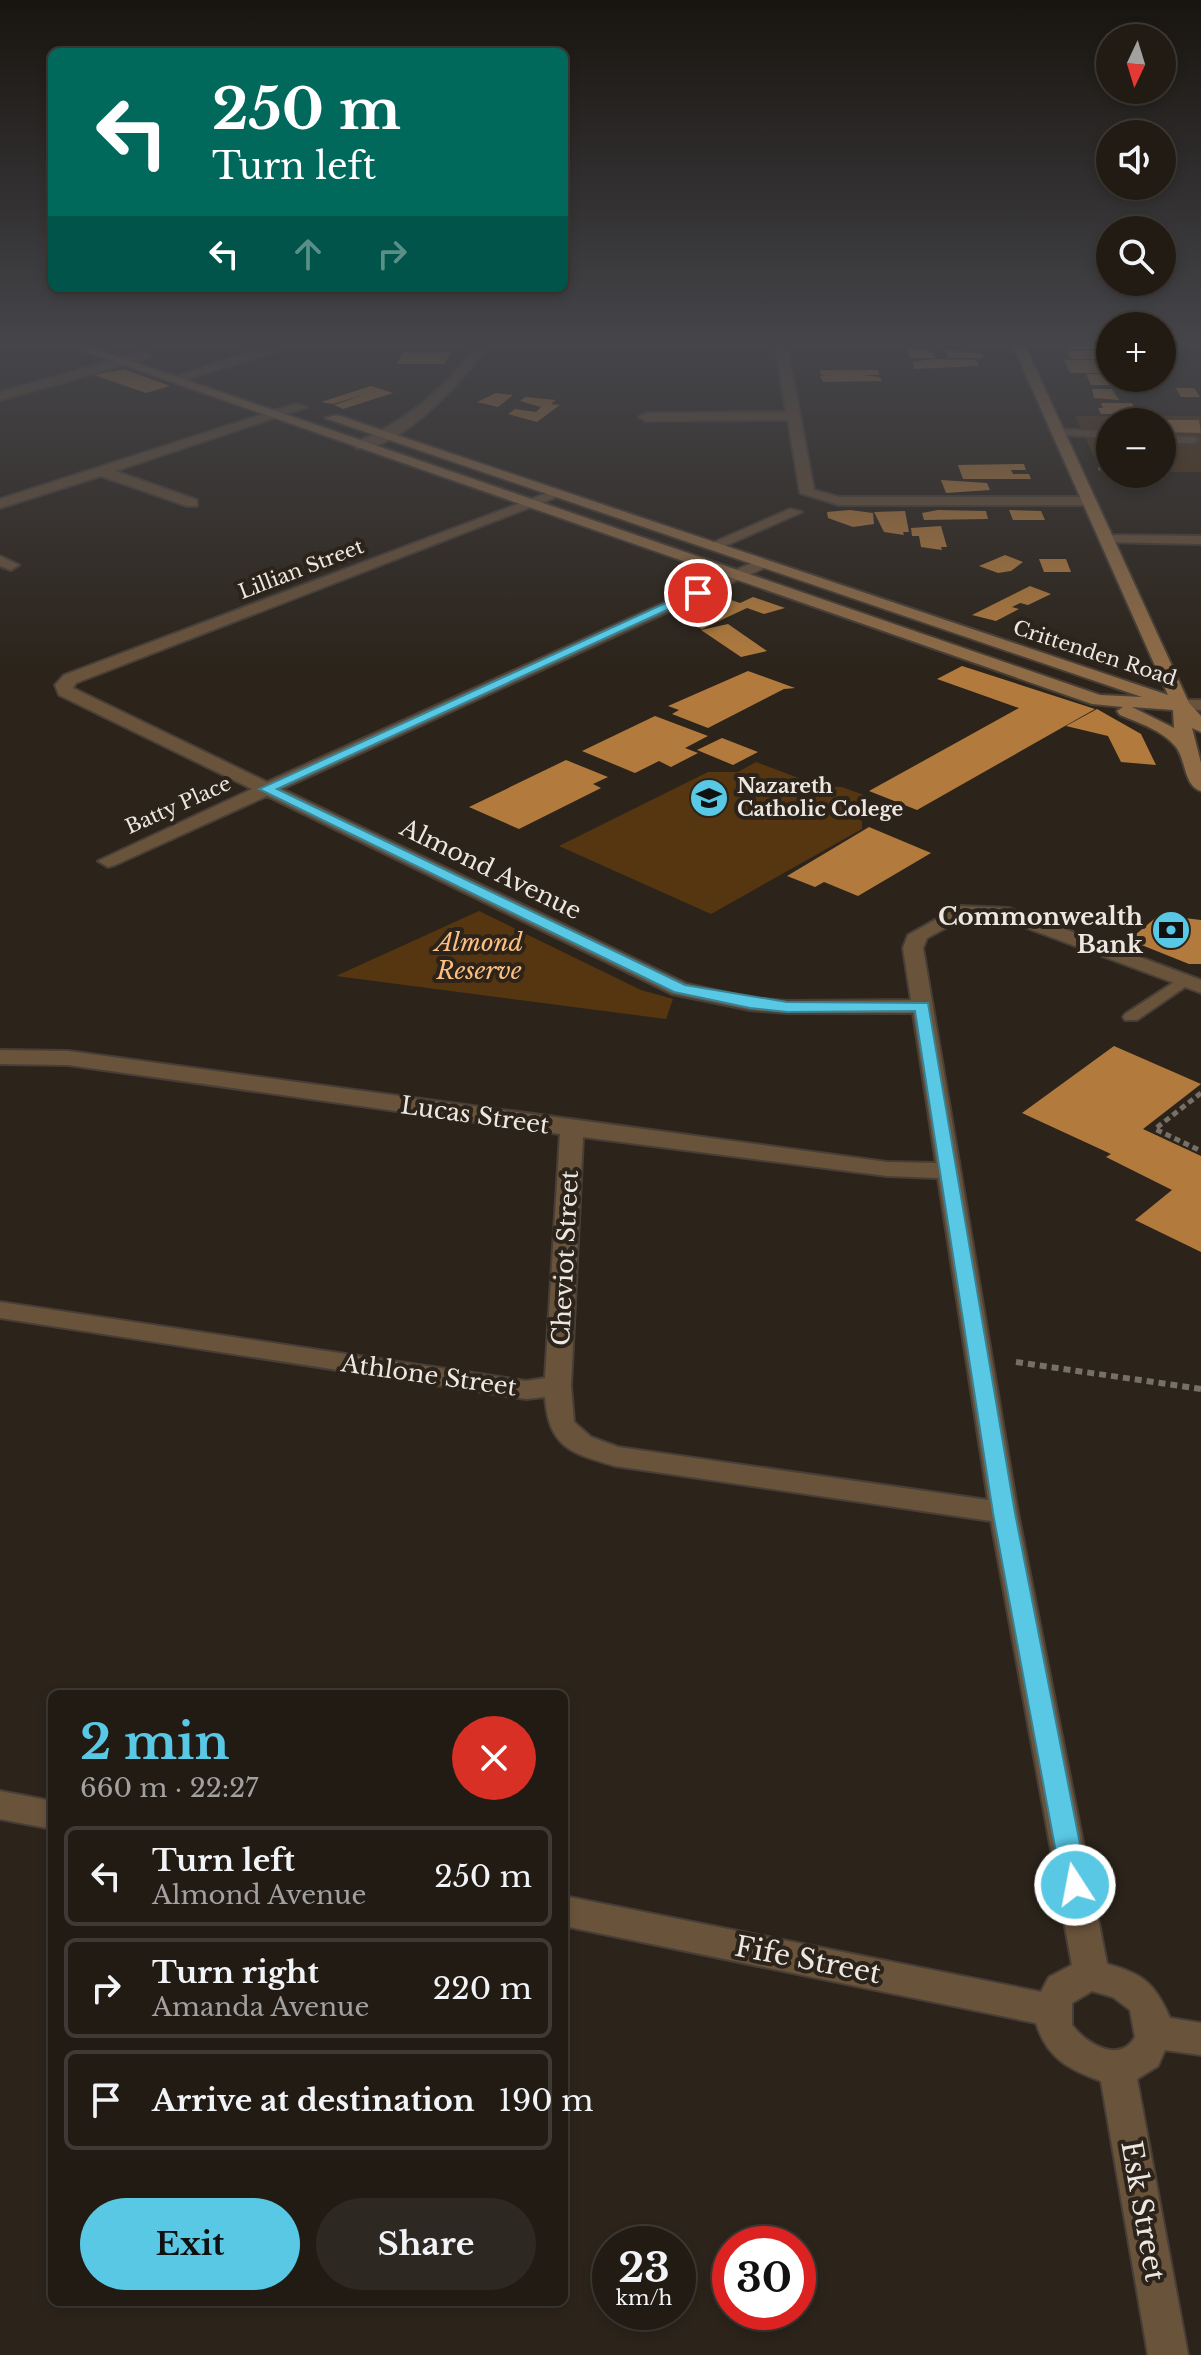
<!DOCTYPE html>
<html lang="en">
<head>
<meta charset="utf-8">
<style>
  :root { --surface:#211b14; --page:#2d2822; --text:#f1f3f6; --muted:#a2a1a0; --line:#3e3934; --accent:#59c8e4 }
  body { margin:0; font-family:"Libre Baskerville",serif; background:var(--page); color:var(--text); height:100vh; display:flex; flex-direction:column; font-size:30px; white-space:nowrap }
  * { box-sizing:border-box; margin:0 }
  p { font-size:26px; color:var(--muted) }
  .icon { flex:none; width:44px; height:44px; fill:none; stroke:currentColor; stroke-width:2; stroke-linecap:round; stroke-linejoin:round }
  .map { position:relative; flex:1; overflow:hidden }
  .details { position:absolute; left:48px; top:1690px; width:520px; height:616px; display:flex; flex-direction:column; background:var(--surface); border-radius:12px; box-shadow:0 4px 12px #0003,0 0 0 2px var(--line) }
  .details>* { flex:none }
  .banner { position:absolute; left:48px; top:48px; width:520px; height:244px; border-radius:12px; box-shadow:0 4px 12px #0003,0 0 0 2px var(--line); background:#00695c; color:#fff; overflow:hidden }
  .needle { width:52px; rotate:184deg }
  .controls { position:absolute; left:1096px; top:24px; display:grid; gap:16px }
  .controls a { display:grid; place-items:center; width:80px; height:80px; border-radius:50%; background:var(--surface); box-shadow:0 4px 12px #0003,0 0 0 2px var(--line); font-size:40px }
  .speed { position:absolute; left:592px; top:2226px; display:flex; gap:16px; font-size:40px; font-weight:700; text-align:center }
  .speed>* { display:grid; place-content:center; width:104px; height:104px; border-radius:50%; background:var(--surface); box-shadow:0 4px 12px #0003,0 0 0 2px var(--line); line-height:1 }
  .speed small { font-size:20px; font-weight:400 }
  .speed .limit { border:12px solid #d22; background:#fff; color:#111 }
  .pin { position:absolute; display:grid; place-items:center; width:68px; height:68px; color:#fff; margin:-34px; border:4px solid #fff; border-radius:50%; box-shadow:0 2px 8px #0007 }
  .me { position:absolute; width:88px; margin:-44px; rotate:349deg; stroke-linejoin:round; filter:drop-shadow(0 0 6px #0008) }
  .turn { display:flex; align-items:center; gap:28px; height:168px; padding:0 32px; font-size:36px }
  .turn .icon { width:104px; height:104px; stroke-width:2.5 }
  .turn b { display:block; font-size:56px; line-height:68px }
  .lanes { display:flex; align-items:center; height:76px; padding:0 32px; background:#0003; justify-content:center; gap:40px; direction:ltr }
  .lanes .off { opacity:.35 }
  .round { display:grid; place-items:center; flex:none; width:84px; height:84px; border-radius:42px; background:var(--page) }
  .headline { display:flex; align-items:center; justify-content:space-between; height:136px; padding:0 32px }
  h1 { font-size:48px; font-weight:800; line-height:60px; color:var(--accent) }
  .button { display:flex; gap:16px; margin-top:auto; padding:16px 32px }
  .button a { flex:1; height:92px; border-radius:48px; background:var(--accent); color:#111; font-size:32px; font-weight:800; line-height:92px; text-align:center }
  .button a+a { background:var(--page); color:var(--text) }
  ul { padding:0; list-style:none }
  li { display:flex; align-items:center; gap:24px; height:100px; margin:0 16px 12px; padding:0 16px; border:4px solid var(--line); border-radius:12px }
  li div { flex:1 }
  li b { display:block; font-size:30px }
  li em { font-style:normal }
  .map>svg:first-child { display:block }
  .green { fill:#553611 }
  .building { fill:#b27b3d }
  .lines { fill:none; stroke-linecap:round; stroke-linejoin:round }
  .lane-casing { stroke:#473f37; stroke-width:4 }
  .street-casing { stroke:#473f37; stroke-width:4 }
  .secondary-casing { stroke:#473f37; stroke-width:4 }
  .path-far2 { stroke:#777068; stroke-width:3; stroke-dasharray:3 2; stroke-linecap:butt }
  .path-far1 { stroke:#777068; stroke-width:5; stroke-dasharray:6 4; stroke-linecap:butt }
  .path { stroke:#777068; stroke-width:6; stroke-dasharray:7 5; stroke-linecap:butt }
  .lane { fill:#6a533b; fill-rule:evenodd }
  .street { fill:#6a533b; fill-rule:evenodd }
  .secondary { fill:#906c46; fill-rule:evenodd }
  .route { fill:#59c8e4; stroke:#3a8294; stroke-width:2 }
  .labels { text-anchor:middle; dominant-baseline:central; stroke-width:8; stroke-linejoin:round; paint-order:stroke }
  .far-street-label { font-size:20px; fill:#ede7e1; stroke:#2c241b }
  .far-poi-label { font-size:20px; font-weight:bold; fill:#ede7e1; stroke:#2c241b; text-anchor:start }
  .street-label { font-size:24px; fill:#ede7e1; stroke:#2c241b }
  .poi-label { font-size:24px; font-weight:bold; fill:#ede7e1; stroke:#2c241b; text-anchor:end }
  .park-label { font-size:24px; font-style:italic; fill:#fdbf7f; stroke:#2c241b }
  .near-street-label { font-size:28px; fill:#ede7e1; stroke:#2c241b }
</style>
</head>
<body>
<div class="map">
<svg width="1201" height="2355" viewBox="0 0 1201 2355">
  <rect width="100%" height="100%" fill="#2c241b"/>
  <g class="green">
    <polygon points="1075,416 1201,416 1201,472 1162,472 1162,422 1110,422 1110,472 1101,472"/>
    <polygon points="756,762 820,786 842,787 869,797 841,812 862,821 862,829 711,914 559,846 708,772 738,772"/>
    <polygon points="479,911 641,990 673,999 666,1019 336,976"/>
  </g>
  <g class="building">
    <polygon points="1069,339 1090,339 1095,349 1071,349"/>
    <polygon points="907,349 923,349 934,353 935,358 910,358"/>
    <polygon points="945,350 982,354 984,358 948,358"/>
    <polygon points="1067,351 1099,351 1104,359 1071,359"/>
    <polygon points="403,352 452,352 444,364 397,364"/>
    <polygon points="932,359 976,360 979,366 914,369 913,362"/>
    <polygon points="1064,360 1093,360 1099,373 1070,373"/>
    <polygon points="124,369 170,386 146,393 94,375"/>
    <polygon points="820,370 878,370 880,375 862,375 880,377 882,381 823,382 820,376 828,375 821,375"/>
    <polygon points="1086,374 1107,374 1112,385 1091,385"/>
    <polygon points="371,386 393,393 343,409 334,405 366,394 333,404 321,402"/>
    <polygon points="1176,388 1194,388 1200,397 1181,397"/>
    <polygon points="1092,389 1112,389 1119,400 1094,398"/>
    <polygon points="496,393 513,395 498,407 477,402"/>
    <polygon points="525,397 556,400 551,404 560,405 537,422 508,414 515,409 536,412 541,407 520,401"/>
    <polygon points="1101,403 1132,403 1135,410 1123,410 1125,414 1101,414 1098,408 1103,408"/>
    <polygon points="1162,420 1199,420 1201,433 1162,432"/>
    <polygon points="1024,464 1026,470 1011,470 1013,474 1029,474 1031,479 963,479 958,465"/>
    <polygon points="941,480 987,483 990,490 946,493"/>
    <polygon points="850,510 873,513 874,524 853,527 828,518 827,512"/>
    <polygon points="938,510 986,511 988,519 924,520 922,513"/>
    <polygon points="1009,510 1041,511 1045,520 1013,520"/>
    <polygon points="905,511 909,532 903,532 904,535 884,532 874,512"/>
    <polygon points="941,526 947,547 941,547 942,550 921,547 919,536 912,536 911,528"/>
    <polygon points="1005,555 1023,562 1011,571 998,573 979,566"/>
    <polygon points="1039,559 1066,559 1071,572 1044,572"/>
    <polygon points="1030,586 1051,594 1028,605 1020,603 1012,607 1019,609 996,621 972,615"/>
    <polygon points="753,597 785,608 764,614 747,608 702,629 679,621 728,599 740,603"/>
    <polygon points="728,624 767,651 741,657 701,630"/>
    <polygon points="962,666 1095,709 917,810 869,791 1019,708 937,679"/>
    <polygon points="748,671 795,688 784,689 708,728 672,714 679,710 668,706"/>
    <polygon points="1097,709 1141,734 1156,765 1121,762 1108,736 1066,726"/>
    <polygon points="655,716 708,736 685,748 698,753 671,767 659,761 635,773 582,751"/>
    <polygon points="722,738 758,752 733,765 697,750"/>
    <polygon points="566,760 608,777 593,784 601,788 519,829 469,807"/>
    <polygon points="869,827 931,853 858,896 824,882 815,887 787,876"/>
    <polygon points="1159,915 1201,920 1201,964 1189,964 1129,940"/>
    <polygon points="1114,1046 1201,1084 1143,1129 1201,1156 1201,1252 1135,1220 1172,1190 1106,1157 1111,1154 1022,1113"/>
  </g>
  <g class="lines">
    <g class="lane-casing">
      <g id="lane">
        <polygon points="1058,429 1110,432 1110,438 1054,434 1053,432"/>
        <polygon points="1162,437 1194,437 1199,440 1194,443 1162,443"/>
        <polygon points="1182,977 1190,982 1188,985 1137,1020 1125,1020 1123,1017 1125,1014"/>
      </g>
    </g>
    <g class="street-casing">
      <g id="street">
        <polygon points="274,339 288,339 272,353 178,382 168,379 264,347"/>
        <path d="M482 339H494C471 371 400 454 356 448V442C409 421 449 385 482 339Z"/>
        <polygon points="774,339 786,339 814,490 839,497 1089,497 1096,501 1089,505 839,505 800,493 788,420 646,421 639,417 646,413 786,412"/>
        <polygon points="145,351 151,355 149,358 0,400 0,392"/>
        <polygon points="295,404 307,407 115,471 197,500 197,506 187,506 101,476 0,508 0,499"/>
        <path d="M550 492 562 495 76 683 73 688 267 782 756 561H766V567L282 789 687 984 750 998 787 1001 911 1000 903 948 908 935 960 906 1009 908 1201 980V993L1000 918H964L927 938 923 948 1018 1513 1107 1964C1144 1974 1155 1984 1170 2018L1201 2023V2055L1165 2050 1158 2066 1137 2079 1188 2355H1148L1101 2081C1068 2069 1047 2058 1036 2023L564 1926V1896L1041 1992 1049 1977 1072 1965 991 1521 615 1466C570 1453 549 1447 545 1397L526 1399 0 1318V1302L526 1381 545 1378 560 1134 68 1065 0 1064V1050L68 1051 887 1162 936 1163 913 1013H787L750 1010 672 994 267 796 115 865 108 867 98 861 252 789 59 695 55 685 64 675ZM583 1137 887 1176 938 1178 988 1500 618 1447 591 1437 574 1422 571 1386ZM1092 1991 1113 1997 1130 2010 1135 2037C1120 2064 1086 2044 1072 2025V2003Z"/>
        <polygon points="790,509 802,512 716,550 703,547"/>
        <polygon points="1106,535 1201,536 1201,544 1101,542 1101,536"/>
        <polygon points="0,556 19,565 11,570 0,566"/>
        <polygon points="1181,700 1201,700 1201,710 1175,709 1175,701"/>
        <polygon points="0,1791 52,1801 52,1829 0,1819"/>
      </g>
    </g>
    <g class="secondary-casing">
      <path id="secondary" d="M49 339H67L1100 695 1142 697 325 418 337 415 1168 695 1010 339H1022L1189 703 1201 716V732L1192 728 1201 763V791C1184 786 1186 760 1176 747 1162 730 1139 723 1120 715L1117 711 1123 707 1092 704ZM1132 707 1173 710 1174 728Z"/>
    </g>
    <polyline class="path-far2" points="1098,469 1110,468"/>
    <polyline class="path-far1" points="1201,1093 1155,1129 1201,1151"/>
    <polyline class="path" points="1016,1362 1201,1389"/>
    <use href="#lane" class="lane"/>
    <use href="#street" class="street"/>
    <use href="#secondary" class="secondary"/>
  </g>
  <linearGradient id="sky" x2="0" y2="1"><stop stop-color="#18140f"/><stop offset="0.51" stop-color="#45454a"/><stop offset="1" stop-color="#45454a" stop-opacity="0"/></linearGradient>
  <rect width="1201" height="669" fill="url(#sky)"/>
  <polygon class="route" points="694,590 704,593 277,789 685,985 787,1002 928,1003 1015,1513 1088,1885 1085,1893 1075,1896 1066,1893 1062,1885 993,1513 915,1011 787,1012 750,1008 674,992 259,789"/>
  <defs>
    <g id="school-disc" transform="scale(2)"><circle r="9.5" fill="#59c8e4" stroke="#2c241b"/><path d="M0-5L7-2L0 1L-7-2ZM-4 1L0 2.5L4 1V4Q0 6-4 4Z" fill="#111"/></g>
    <g id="bank-disc" transform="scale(2)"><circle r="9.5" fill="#59c8e4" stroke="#2c241b"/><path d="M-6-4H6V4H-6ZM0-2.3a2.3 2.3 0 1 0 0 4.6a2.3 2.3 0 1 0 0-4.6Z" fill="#111"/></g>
  </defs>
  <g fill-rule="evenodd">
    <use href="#school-disc" x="709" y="798"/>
    <use href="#bank-disc" x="1171" y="930"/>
  </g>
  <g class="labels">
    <g class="far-street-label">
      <text transform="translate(301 569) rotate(-21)">Lillian Street</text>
      <text transform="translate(1095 653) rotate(18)">Crittenden Road</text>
      <text transform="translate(178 805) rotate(-24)">Batty Place</text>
    </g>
    <g class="far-poi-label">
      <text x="737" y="786">Nazareth<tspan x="737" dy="23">Catholic Colege</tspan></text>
    </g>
    <g class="street-label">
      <text transform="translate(491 869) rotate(26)">Almond Avenue</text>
      <text transform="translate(475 1115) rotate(8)">Lucas Street</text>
      <text transform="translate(565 1258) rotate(-87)">Cheviot Street</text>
      <text transform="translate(429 1375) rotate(8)">Athlone Street</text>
    </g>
    <g class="poi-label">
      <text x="1143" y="916">Commonwealth<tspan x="1143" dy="28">Bank</tspan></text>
    </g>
    <g class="park-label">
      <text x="479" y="942">Almond<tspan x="479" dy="28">Reserve</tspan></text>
    </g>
    <g class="near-street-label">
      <text transform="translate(808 1960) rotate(11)">Fife Street</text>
      <text transform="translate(1143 2211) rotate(80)">Esk Street</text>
    </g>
  </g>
</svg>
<div class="controls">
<a><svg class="needle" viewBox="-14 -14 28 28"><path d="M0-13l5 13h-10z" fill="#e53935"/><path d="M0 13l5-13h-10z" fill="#a2a1a0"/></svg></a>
<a><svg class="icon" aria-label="sound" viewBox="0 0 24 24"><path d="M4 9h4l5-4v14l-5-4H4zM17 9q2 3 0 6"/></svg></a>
<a><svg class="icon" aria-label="search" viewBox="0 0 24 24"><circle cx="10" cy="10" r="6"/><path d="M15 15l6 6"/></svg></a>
<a>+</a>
<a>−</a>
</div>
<div class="speed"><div>23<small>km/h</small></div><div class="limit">30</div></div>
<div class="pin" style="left:698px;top:593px;background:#d93025"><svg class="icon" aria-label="arrive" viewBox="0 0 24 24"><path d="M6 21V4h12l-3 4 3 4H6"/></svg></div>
<svg class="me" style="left:1075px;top:1885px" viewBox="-20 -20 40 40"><circle r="17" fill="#59c8e4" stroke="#fff" stroke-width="3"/><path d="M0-11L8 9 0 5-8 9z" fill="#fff"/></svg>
<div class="banner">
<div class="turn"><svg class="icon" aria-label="left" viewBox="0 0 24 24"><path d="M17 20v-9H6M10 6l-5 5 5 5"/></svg><div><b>250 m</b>Turn left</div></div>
<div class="lanes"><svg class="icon" aria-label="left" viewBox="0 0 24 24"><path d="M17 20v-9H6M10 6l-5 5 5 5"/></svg><svg class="icon off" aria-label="ahead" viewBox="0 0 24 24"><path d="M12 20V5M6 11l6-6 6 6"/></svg><svg class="icon off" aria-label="right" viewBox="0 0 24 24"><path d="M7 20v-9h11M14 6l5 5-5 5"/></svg></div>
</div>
<section class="details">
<div class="headline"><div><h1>2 min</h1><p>660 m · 22:27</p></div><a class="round" style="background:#d93025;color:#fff"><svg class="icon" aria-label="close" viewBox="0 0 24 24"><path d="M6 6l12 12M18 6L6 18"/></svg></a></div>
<ul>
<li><svg class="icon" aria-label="left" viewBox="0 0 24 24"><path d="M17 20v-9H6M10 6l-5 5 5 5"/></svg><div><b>Turn left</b><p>Almond Avenue</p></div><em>250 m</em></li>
<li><svg class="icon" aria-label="right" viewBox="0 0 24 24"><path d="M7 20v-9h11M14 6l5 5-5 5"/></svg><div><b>Turn right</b><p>Amanda Avenue</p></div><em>220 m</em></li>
<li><svg class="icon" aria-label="arrive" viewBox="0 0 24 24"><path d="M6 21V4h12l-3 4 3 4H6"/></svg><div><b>Arrive at destination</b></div><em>190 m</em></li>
</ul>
<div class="button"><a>Exit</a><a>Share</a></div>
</section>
</div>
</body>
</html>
